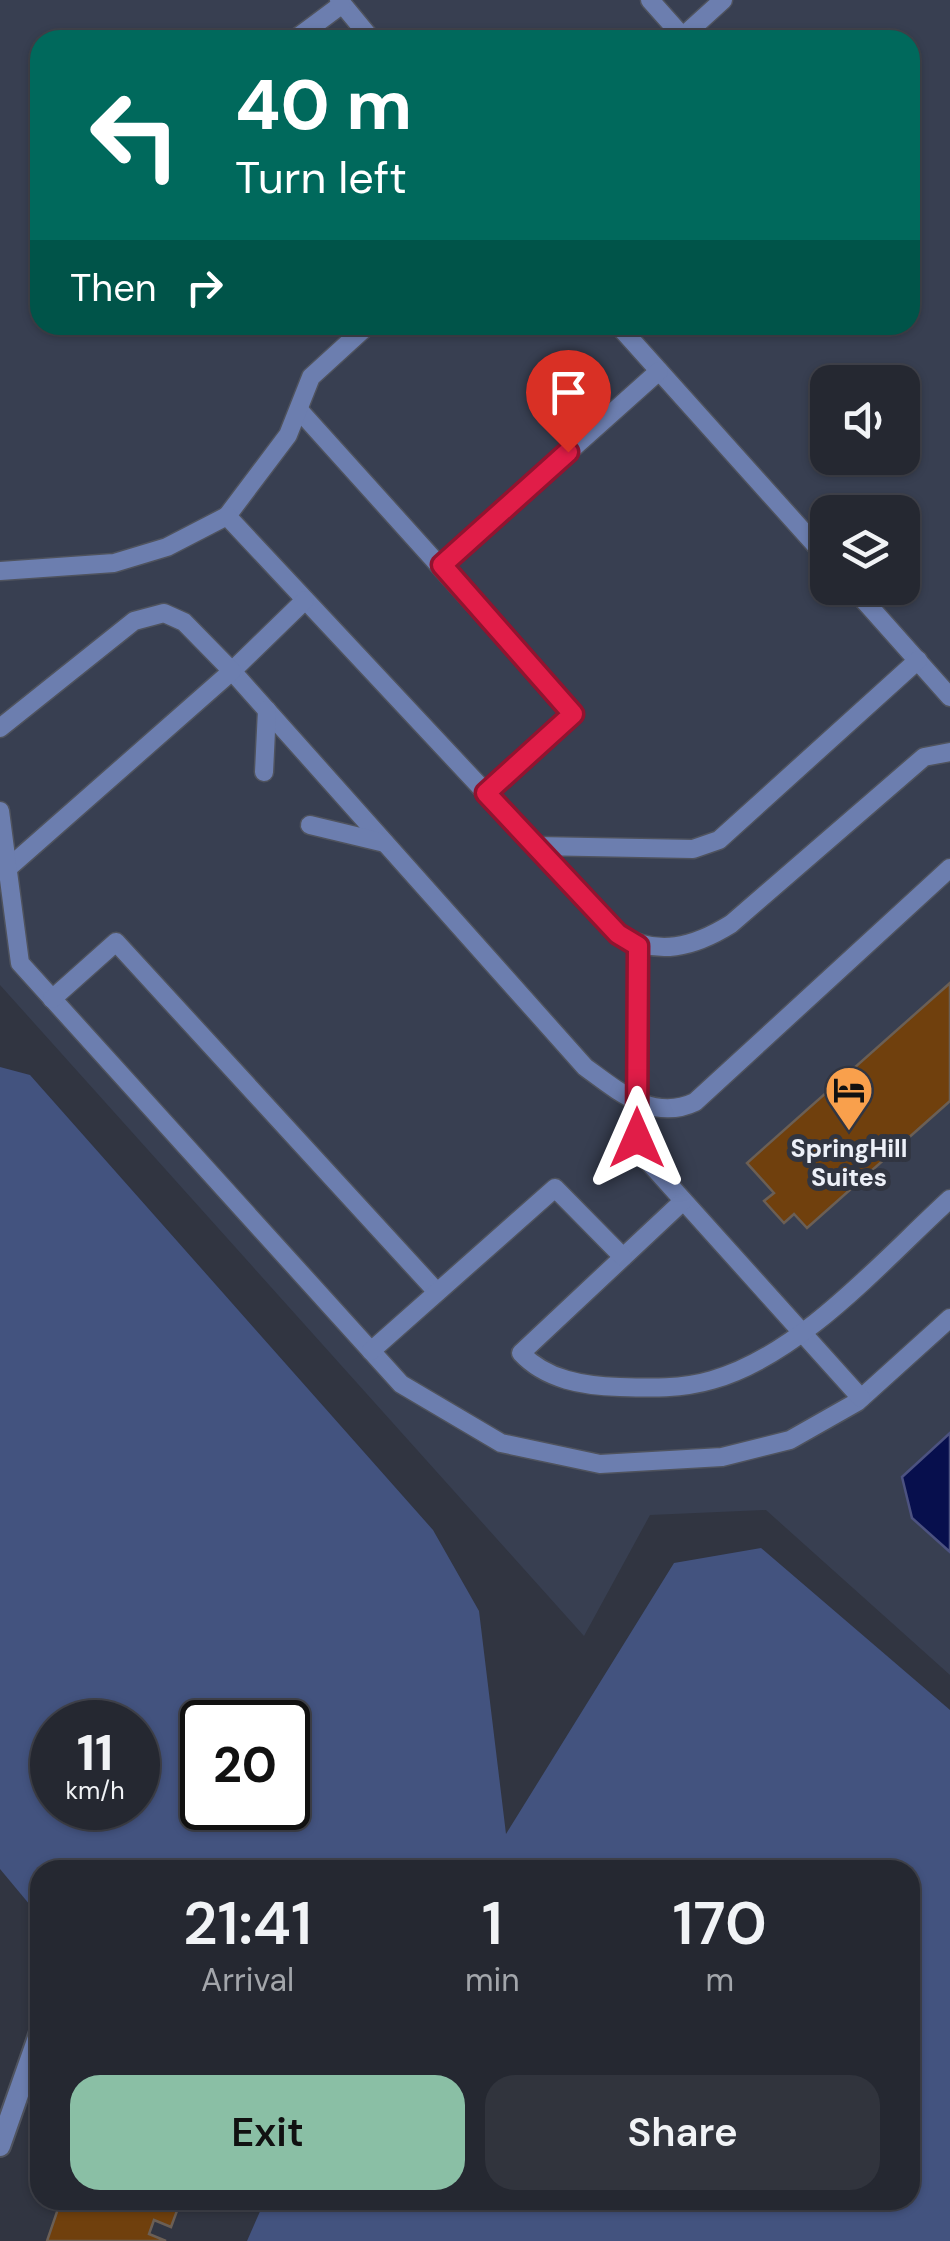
<!DOCTYPE html>
<html lang="en">
<head>
<meta charset="utf-8">
<style>
  :root { --surface:#252831; --page:#31343d; --text:#f1f3f6; --muted:#a3a6ab; --line:#42444d; --accent:#8abfa5 }
  body { margin:0; font-family:"DM Sans",sans-serif; background:var(--page); color:var(--text); height:100vh; display:flex; flex-direction:column; font-size:38px; white-space:nowrap }
  * { box-sizing:border-box; margin:0 }
  p { font-size:32px; color:var(--muted) }
  .icon { flex:none; width:55px; height:55px; fill:none; stroke:currentColor; stroke-width:2; stroke-linecap:round; stroke-linejoin:round }
  .map { position:relative; flex:1; overflow:hidden }
  .details { position:absolute; left:30px; top:1860px; width:890px; height:350px; display:flex; flex-direction:column; background:var(--surface); border-radius:30px; box-shadow:0 2px 8px #0004,0 0 0 2px var(--line) }
  .details>* { flex:none }
  .guide { position:absolute; left:30px; top:30px; width:890px; height:305px; border-radius:30px; box-shadow:0 2px 8px #0004,0 0 0 2px var(--line); background:#00695c; color:#fff; overflow:hidden }
  .controls { position:absolute; left:810px; top:365px; display:grid; gap:20px }
  .controls a { display:grid; place-items:center; width:110px; height:110px; border-radius:20px; background:var(--surface); box-shadow:0 2px 8px #0004,0 0 0 2px var(--line); font-size:50px }
  .speed { position:absolute; left:30px; top:1700px; display:flex; gap:20px; font-size:50px; font-weight:700; text-align:center }
  .speed>* { display:grid; place-content:center; width:130px; height:130px; border-radius:50%; background:var(--surface); box-shadow:0 2px 8px #0004,0 0 0 2px var(--line); line-height:1 }
  .speed small { font-size:25px; font-weight:400 }
  .speed .limit { border:5px solid #111; border-radius:15px; background:#fff; color:#111 }
  .pin { position:absolute; display:grid; place-items:center; width:85px; height:85px; color:#fff; margin:-102px -42px; border-radius:50% 50% 50% 0; rotate:-45deg; box-shadow:0 0 10px #0007 }
  .pin .icon { rotate:45deg }
  .me { position:absolute; width:110px; margin:-55px; rotate:0deg; stroke-linejoin:round; filter:drop-shadow(0 0 8px #0008) }
  .turn { display:flex; align-items:center; gap:35px; height:210px; padding:0 40px; font-size:45px }
  .turn .icon { width:130px; height:130px; stroke-width:2.5 }
  .turn b { display:block; font-size:70px; line-height:85px }
  .then { display:flex; align-items:center; height:95px; padding:0 40px; background:#0003; gap:20px; font-size:38px }
  .eta { display:flex; justify-content:space-evenly; align-items:center; height:170px; text-align:center }
  .eta b { font-size:60px; font-weight:600; line-height:70px }
  .primary-button { display:flex; gap:20px; margin-top:auto; padding:20px 40px }
  .primary-button a { flex:1; height:115px; border-radius:30px; background:var(--accent); color:#111; font-size:40px; font-weight:600; line-height:115px; text-align:center }
  .primary-button a+a { background:var(--page); color:var(--text) }
  .map>svg:first-child { display:block }
  .built { fill:#383f51; fill-rule:evenodd }
  .green { fill:#43537f; fill-rule:evenodd }
  .water { fill:#070f4d; stroke:#4c5280; stroke-width:2.5 }
  .building { fill:#70400d; stroke:#6b5f55; stroke-width:2.5 }
  .lines { fill:none; stroke-linecap:round; stroke-linejoin:round }
  .lane-casing { stroke:#4f535e; stroke-width:21 }
  .street-casing { stroke:#4f535e; stroke-width:24 }
  .path { stroke:#858993; stroke-width:6; stroke-dasharray:5 8; stroke-linecap:butt }
  .lane { stroke:#6c7eaf; stroke-width:18 }
  .street { stroke:#6c7eaf; stroke-width:20 }
  .route-casing { stroke:#92132f; stroke-width:25 }
  .route { stroke:#e11d48; stroke-width:18 }
  .labels { text-anchor:middle; dominant-baseline:central; stroke-width:10; stroke-linejoin:round; paint-order:stroke }
  .poi-label { font-size:25px; font-weight:bold; fill:#edf0f8; stroke:#313541 }
</style>
</head>
<body>
<div class="map">
<svg width="950" height="2241" viewBox="0 0 950 2241">
  <rect width="100%" height="100%" fill="#313541"/>
  <path class="built" d="M0 0H950V1675L766 1510 650 1515 584 1636 0 985ZM40 40H910V325H40ZM828 382H902V458H828ZM828 512H902V588H828Z"/>
  <path class="green" d="M0 1067 30 1075 433 1530 479 1611 506 1834 674 1563 761 1548 950 1710V2241H247L265 2200H910V1870H40V1917L0 1869ZM52 1722H138V1808H52ZM202 1722H288V1808H202Z"/>
  <polygon class="water" points="950,1433 950,1552 912,1518 902,1477"/>
  <g class="building">
    <polygon points="950,983 950,1101 807,1228 794,1214 784,1223 764,1201 774,1193 747,1163"/>
    <polygon points="61,2200 93,2210 95,2202 90,2200 181,2200 171,2227 154,2220 149,2234 166,2241 47,2241"/>
  </g>
  <g class="lines">
    <g class="lane-casing">
      <g id="lane">
        <polyline points="339,0 372,40"/>
        <polyline points="650,0 683,37"/>
        <polyline points="294,40 341,5"/>
        <polyline points="679,40 723,0"/>
        <polyline points="618,325 828,559"/>
        <polyline points="299,410 573,714 486,793"/>
        <polyline points="227,516 288,435 311,377 368,325"/>
        <polyline points="442,565 659,371"/>
        <path d="M0 571 114 563 167 547 227 516 618 934C658 957 694 947 731 924L924 757 950 752"/>
        <polyline points="853,588 950,697"/>
        <path d="M305 600 232 671 585 1067C618 1091 653 1122 695 1102L950 868"/>
        <polyline points="0,728 134,621 164,613 184,622 232,671 7,869"/>
        <polyline points="264,772 267,710"/>
        <polyline points="0,811 20,963 401,1384 501,1443 600,1464 722,1457 790,1440 857,1402 950,1318"/>
        <polyline points="310,825 385,843"/>
        <polyline points="536,846 693,849 719,840 918,660"/>
        <polyline points="639,946 637,1139 646,1159 861,1398"/>
        <polyline points="52,999 116,942 437,1292"/>
        <path d="M682 1202 521 1353C546 1380 584 1386 620 1387 650 1388 682 1389 712 1380 801 1355 882 1261 950 1199"/>
        <polyline points="371,1351 555,1188 623,1257"/>
      </g>
    </g>
    <g class="street-casing">
      <polyline id="street" points="0,2146 40,2032"/>
    </g>
    <g class="path">
      <polyline points="37,2180 40,2182"/>
      <polyline points="85,2200 95,2204"/>
    </g>
    <use href="#lane" class="lane"/>
    <use href="#street" class="street"/>
  </g>
  <g class="lines">
    <g class="route-casing">
      <polyline id="route" points="568,452 442,565 573,714 486,793 618,934 638,946 637,1138"/>
    </g>
    <use href="#route" class="route"/>
  </g>
  <defs>
    <g id="hotel-pin" transform="scale(2.5)"><path d="M0 17L-7.5 6A9.5 9.5 0 1 1 7.5 6Z" fill="#f9a04c" stroke="#313541"/><path d="M-6-4.5h1.5V1H6V5H4.5V3h-9V5H-6ZM-4 0a1.8 1.8 0 1 1 3.6 0ZM.5 0V-2.5h3Q6-2.5 6 0Z" fill="#111"/></g>
  </defs>
  <g fill-rule="evenodd">
    <use href="#hotel-pin" x="849" y="1090"/>
  </g>
  <g class="labels">
    <g class="poi-label">
      <text x="849" y="1148">SpringHill<tspan x="849" dy="29">Suites</tspan></text>
    </g>
  </g>
</svg>
<div class="controls">
<a><svg class="icon" aria-label="sound" viewBox="0 0 24 24"><path d="M4 9h4l5-4v14l-5-4H4zM17 9q2 3 0 6"/></svg></a>
<a><svg class="icon" aria-label="layers" viewBox="0 0 24 24"><path d="M12 4l9 5-9 5-9-5zM3 14l9 5 9-5"/></svg></a>
</div>
<div class="speed"><div>11<small>km/h</small></div><div class="limit">20</div></div>
<div class="pin" style="left:568px;top:452px;background:#d93025"><svg class="icon" aria-label="arrive" viewBox="0 0 24 24"><path d="M6 21V4h12l-3 4 3 4H6"/></svg></div>
<svg class="me" style="left:637px;top:1138px" viewBox="-20 -20 40 40"><path d="M0-17L14 15 0 8-14 15z" fill="#e11d48" stroke="#fff" stroke-width="4"/></svg>
<div class="guide">
<div class="turn"><svg class="icon" aria-label="left" viewBox="0 0 24 24"><path d="M17 20v-9H6M10 6l-5 5 5 5"/></svg><div><b>40 m</b>Turn left</div></div>
<div class="then">Then<svg class="icon" aria-label="right" viewBox="0 0 24 24"><path d="M7 20v-9h11M14 6l5 5-5 5"/></svg></div>
</div>
<section class="details">
<div class="eta">
<div><b>21:41</b><p>Arrival</p></div>
<div><b>1</b><p>min</p></div>
<div><b>170</b><p>m</p></div>
</div>
<div class="primary-button"><a>Exit</a><a>Share</a></div>
</section>
</div>
</body>
</html>
